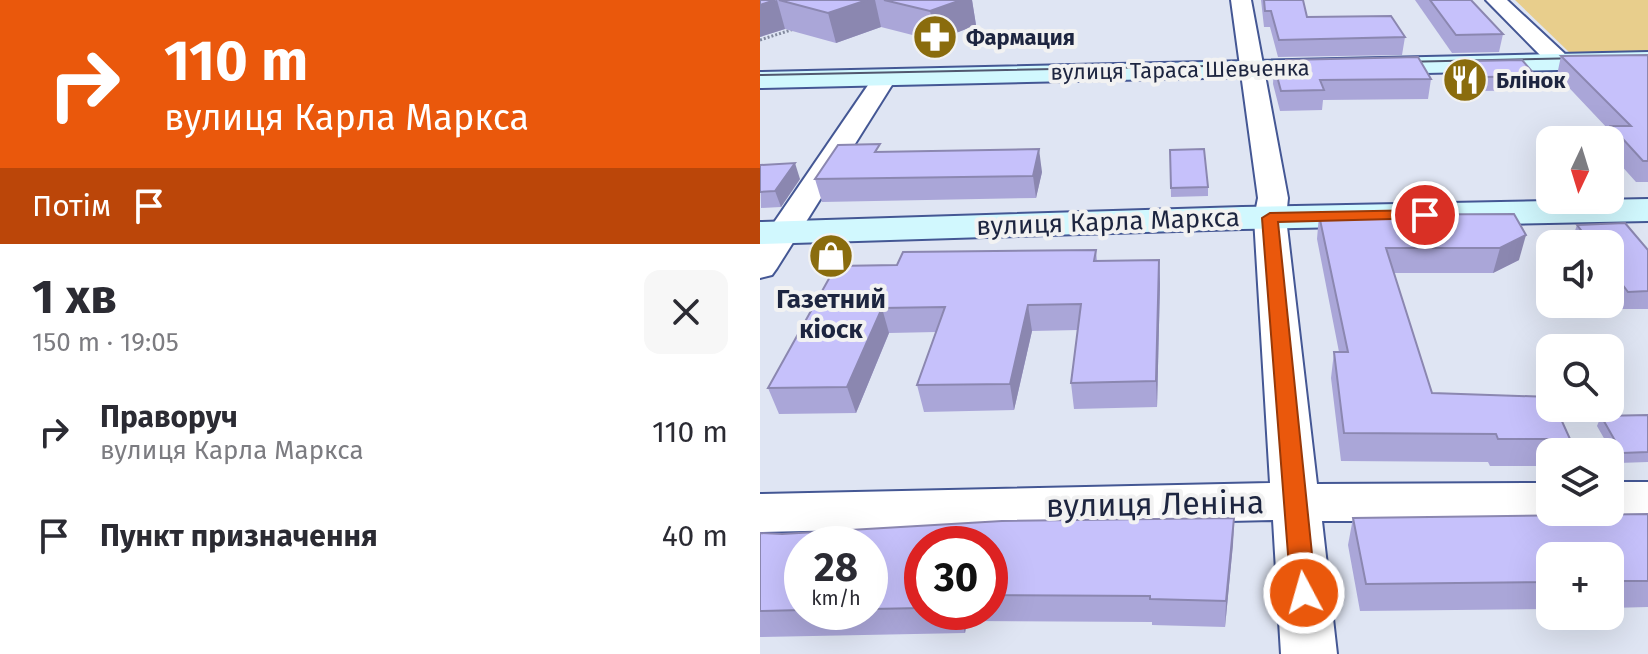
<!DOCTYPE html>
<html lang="uk">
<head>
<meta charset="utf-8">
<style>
  :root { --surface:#fff; --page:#f7f7f7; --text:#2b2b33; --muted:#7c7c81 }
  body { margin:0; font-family:"Fira Sans",sans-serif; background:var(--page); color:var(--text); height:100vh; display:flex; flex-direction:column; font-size:30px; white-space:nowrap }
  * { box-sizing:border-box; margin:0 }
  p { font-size:26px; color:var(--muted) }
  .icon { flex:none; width:44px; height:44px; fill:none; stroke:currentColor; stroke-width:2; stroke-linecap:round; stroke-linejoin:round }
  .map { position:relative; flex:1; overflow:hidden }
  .side { display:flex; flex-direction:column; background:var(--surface); width:760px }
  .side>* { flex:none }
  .hud { background:#ea580c; color:#fff; overflow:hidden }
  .needle { width:52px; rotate:184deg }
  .buttons { position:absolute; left:776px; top:126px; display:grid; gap:16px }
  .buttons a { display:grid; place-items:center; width:88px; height:88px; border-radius:16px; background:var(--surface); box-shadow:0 8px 32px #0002; font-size:40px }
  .speed { position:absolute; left:24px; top:526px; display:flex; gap:16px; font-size:40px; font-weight:700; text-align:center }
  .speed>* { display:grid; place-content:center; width:104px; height:104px; border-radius:50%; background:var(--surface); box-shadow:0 8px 32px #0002; line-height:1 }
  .speed small { font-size:20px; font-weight:400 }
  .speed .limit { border:12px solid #d22; background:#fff; color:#111 }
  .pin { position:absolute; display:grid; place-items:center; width:68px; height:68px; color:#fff; margin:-34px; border:4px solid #fff; border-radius:50%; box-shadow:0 2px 8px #0007 }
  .me { position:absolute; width:88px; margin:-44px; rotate:354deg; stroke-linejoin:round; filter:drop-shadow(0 0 6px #0008) }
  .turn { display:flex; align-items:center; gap:28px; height:168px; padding:0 32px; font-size:36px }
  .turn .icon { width:104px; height:104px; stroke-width:2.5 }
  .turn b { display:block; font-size:56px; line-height:68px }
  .then { display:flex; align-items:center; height:76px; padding:0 32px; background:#0003; gap:16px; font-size:30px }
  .round { display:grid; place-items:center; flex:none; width:84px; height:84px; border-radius:16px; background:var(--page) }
  .head { display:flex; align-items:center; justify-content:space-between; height:136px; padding:0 32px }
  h1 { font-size:48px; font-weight:700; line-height:60px }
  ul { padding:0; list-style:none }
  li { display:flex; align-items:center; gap:24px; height:104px; padding:0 32px }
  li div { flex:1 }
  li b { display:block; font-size:30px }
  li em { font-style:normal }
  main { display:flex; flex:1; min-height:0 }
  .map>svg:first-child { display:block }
  .green { fill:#e8ce8c }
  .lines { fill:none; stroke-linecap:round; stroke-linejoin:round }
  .street-casing { stroke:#445794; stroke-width:4 }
  .secondary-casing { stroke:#445794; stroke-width:4 }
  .path { stroke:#838a9e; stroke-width:3; stroke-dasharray:2 2; stroke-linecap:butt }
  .street { fill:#fff; fill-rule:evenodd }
  .secondary { fill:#d1f8fe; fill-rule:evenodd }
  .tram { stroke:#50576f; stroke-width:2 }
  .wall { fill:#aaa6d8; fill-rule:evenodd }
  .shaded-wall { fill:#8b87b0 }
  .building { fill:#c6c1fb; stroke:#8b87b0; stroke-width:2 }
  .route { fill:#ea580c; stroke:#983908; stroke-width:2 }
  .labels { text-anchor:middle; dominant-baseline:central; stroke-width:8; stroke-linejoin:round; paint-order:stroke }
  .far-poi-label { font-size:22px; font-weight:bold; fill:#1d2540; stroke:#f2f2f2; text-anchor:start }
  .far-street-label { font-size:22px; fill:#1d2540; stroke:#f2f2f2 }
  .street-label { font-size:26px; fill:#1d2540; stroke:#f2f2f2 }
  .poi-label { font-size:26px; font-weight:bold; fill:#1d2540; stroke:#f2f2f2 }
  .near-street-label { font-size:32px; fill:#1d2540; stroke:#f2f2f2 }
</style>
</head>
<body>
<main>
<section class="side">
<div class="hud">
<div class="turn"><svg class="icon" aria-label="right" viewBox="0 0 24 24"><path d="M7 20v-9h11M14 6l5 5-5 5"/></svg><div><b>110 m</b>вулиця Карла Маркса</div></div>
<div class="then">Потім<svg class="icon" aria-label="arrive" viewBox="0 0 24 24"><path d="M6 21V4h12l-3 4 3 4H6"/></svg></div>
</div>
<div class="head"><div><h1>1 хв</h1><p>150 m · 19:05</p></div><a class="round"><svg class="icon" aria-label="close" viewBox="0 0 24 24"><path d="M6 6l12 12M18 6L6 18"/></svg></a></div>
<ul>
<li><svg class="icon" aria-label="right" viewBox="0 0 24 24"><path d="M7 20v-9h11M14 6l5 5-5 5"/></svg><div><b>Праворуч</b><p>вулиця Карла Маркса</p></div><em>110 m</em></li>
<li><svg class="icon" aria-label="arrive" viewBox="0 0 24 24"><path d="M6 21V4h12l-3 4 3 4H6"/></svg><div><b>Пункт призначення</b></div><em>40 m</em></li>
</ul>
</section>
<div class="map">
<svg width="888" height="654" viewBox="0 0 888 654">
  <rect width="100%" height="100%" fill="#dfe5f3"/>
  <polygon class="green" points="755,0 888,0 888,53 810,53"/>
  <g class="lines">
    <g class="street-casing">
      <g id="street">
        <polygon points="471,0 491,0 528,198 526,218 557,484 790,483 790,512 809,512 807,515 790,521 562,521 577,654 521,654 513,520 0,532 0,494 510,483 494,218 498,198"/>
        <polygon points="726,0 747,0 804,53 807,58 802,67 786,67 784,59"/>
        <polygon points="125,70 133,72 137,77 17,268 12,275 0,278 0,243 117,72"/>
        <polygon points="850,482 888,482 888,520 850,520 833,514 850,512"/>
      </g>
    </g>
    <g class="secondary-casing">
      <g id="secondary">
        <polygon points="888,52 888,68 0,88 0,72"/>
        <polygon points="888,199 888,221 482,229 0,244 0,222 482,207"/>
      </g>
    </g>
    <polyline class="path" points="0,40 37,28"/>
    <use href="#street" class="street"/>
    <use href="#secondary" class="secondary"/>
    <g class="tram">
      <polyline points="640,62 824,58"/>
      <polyline points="0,75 548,64"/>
    </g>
  </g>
  <g class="wall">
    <polygon points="0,0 212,0 216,25 176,41 121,27 76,43 25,29 0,37"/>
    <polygon points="501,0 543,0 547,17 645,37 642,55 518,57 510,27 504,27"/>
    <polygon points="655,0 711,0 743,34 739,52 692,53"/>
    <polygon points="888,55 888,182 876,182 850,153 850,140 846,140 849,130 797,75 801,56"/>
    <polygon points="526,60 671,79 668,99 563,100 562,110 520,111 513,84 514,65 526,65"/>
    <polygon points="711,61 776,76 773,90 721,91 709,75"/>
    <polygon points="410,150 448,187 448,196 411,197"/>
    <polygon points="122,152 282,172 276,198 62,202 55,179"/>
    <polygon points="0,165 40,179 21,207 1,208"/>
    <polygon points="754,214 759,260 733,273 634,273 672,393 810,439 805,452 790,452 790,466 730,466 728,462 581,461 571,378 574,352 579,352 557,239 559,215"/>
    <polygon points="817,225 888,250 888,309 861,309 850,294 850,244 813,244 811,242"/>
    <polygon points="336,250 337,261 399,260 400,284 397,407 314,409 311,383 318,330 272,331 254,410 164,412 157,385 176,332 129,333 96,413 19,414 8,388 137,265"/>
    <polygon points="888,415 888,462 858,463 837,426 841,416"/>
    <polygon points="888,514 888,607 850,608 850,556 790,556 790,609 600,611 588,545 593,518"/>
    <path d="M474 518 473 544 465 627 392 625V622L207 621 205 633 0 637V533L22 534ZM42 544H110V612H42ZM162 544H230V612H162Z"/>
  </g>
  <g class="shaded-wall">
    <polygon points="17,0 25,29 0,37 0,5"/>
    <polygon points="107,0 115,0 121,27 76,43 68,13"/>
    <polygon points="201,0 212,0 216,25 176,41 170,11"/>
    <polygon points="279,149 282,172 276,198 273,176"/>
    <polygon points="35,163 40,179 21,207 15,191"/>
    <polygon points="766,235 759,260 733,273 740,248"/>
    <polygon points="399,260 400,284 397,407 396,381"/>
    <polygon points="268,305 272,331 254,410 250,384"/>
    <polygon points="122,308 129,333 96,413 87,387"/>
    <polygon points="474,518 473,544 465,627 466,601"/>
    <polygon points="199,612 204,612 207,621 205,633"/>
  </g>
  <g class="building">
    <polygon points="0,0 15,0 0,5"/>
    <polygon points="19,0 107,0 68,13"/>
    <polygon points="124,0 201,0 170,11"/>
    <polygon points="504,0 543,0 547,17 631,16 645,37 519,40 511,11 505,11"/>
    <polygon points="670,0 711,0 743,34 696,35"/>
    <polygon points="888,55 888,161 883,161 851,126 871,126 801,56"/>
    <polygon points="658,57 671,79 560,80 564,90 521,91 514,65 527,65 526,60"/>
    <polygon points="762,60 776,76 724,77 711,61"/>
    <polygon points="120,144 115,152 279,149 273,176 55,179 78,145"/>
    <polygon points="444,149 448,187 411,188 410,150"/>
    <polygon points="35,163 15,191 0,192 0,165"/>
    <polygon points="754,214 766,235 740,248 626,248 672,393 790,397 790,408 796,408 810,439 738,439 736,434 584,433 574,352 588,352 559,215"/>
    <polygon points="865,223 888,250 888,291 868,292 850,268 850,244 832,244 817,225"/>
    <polygon points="336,250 334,261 399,260 396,381 311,383 321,304 268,305 250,384 157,385 185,307 122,308 87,387 8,388 76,266 137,265 143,252"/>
    <polygon points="888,415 888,452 862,453 841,416"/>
    <polygon points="888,514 888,581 850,581 850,556 790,556 790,582 606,584 593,518"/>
    <polygon points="474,518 466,601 390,599 390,596 230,595 230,544 162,544 162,608 110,609 110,544 42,544 42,610 0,611 0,533 22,534 242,521"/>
  </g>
  <polygon class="route" points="665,210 673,215 670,218 518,222 556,593 553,600 544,604 535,600 531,593 502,218 510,213"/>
  <defs>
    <g id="pharmacy-disc" transform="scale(2.3)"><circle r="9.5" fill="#8a6c0d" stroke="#f2f2f2"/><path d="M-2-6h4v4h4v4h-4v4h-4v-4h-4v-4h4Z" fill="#fff"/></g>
    <g id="restaurant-disc" transform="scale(2.3)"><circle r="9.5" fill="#8a6c0d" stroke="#f2f2f2"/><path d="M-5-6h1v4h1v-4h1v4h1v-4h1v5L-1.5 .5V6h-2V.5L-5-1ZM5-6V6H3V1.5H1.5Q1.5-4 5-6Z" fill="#fff"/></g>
    <g id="shop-disc" transform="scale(2.3)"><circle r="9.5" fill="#8a6c0d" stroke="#f2f2f2"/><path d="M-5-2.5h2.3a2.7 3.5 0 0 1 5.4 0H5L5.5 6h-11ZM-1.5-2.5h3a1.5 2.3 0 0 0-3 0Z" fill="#fff"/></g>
  </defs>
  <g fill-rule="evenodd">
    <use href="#pharmacy-disc" x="175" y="37"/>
    <use href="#restaurant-disc" x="705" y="80"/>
    <use href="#shop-disc" x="71" y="256"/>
  </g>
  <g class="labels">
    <g class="far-poi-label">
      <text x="206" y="37">Фармация</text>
      <text x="736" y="80">Блінок</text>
    </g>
    <g class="far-street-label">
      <text transform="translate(420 70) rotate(-1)">вулиця Тараса Шевченка</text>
    </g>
    <g class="street-label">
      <text transform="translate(348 222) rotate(-2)">вулиця Карла Маркса</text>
    </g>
    <g class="poi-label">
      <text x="71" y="299">Газетний<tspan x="71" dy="30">кіоск</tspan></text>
    </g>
    <g class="near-street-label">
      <text transform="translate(395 504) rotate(-1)">вулиця Леніна</text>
    </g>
  </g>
</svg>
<div class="buttons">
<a><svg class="needle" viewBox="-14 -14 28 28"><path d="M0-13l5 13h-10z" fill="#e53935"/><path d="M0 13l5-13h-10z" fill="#7c7c81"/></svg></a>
<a><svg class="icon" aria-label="sound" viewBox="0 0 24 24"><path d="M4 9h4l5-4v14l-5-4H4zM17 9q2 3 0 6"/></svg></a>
<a><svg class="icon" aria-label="search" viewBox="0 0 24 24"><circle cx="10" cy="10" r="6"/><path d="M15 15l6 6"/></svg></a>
<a><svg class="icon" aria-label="layers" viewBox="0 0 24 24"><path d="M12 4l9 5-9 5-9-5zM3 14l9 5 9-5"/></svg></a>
<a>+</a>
</div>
<div class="speed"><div>28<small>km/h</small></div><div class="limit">30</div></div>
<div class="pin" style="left:665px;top:215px;background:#d93025"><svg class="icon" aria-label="arrive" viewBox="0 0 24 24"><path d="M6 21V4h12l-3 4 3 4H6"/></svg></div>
<svg class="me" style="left:544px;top:593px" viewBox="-20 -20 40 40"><circle r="17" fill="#ea580c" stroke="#fff" stroke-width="3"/><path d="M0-11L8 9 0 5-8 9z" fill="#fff"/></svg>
</div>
</main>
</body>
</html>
